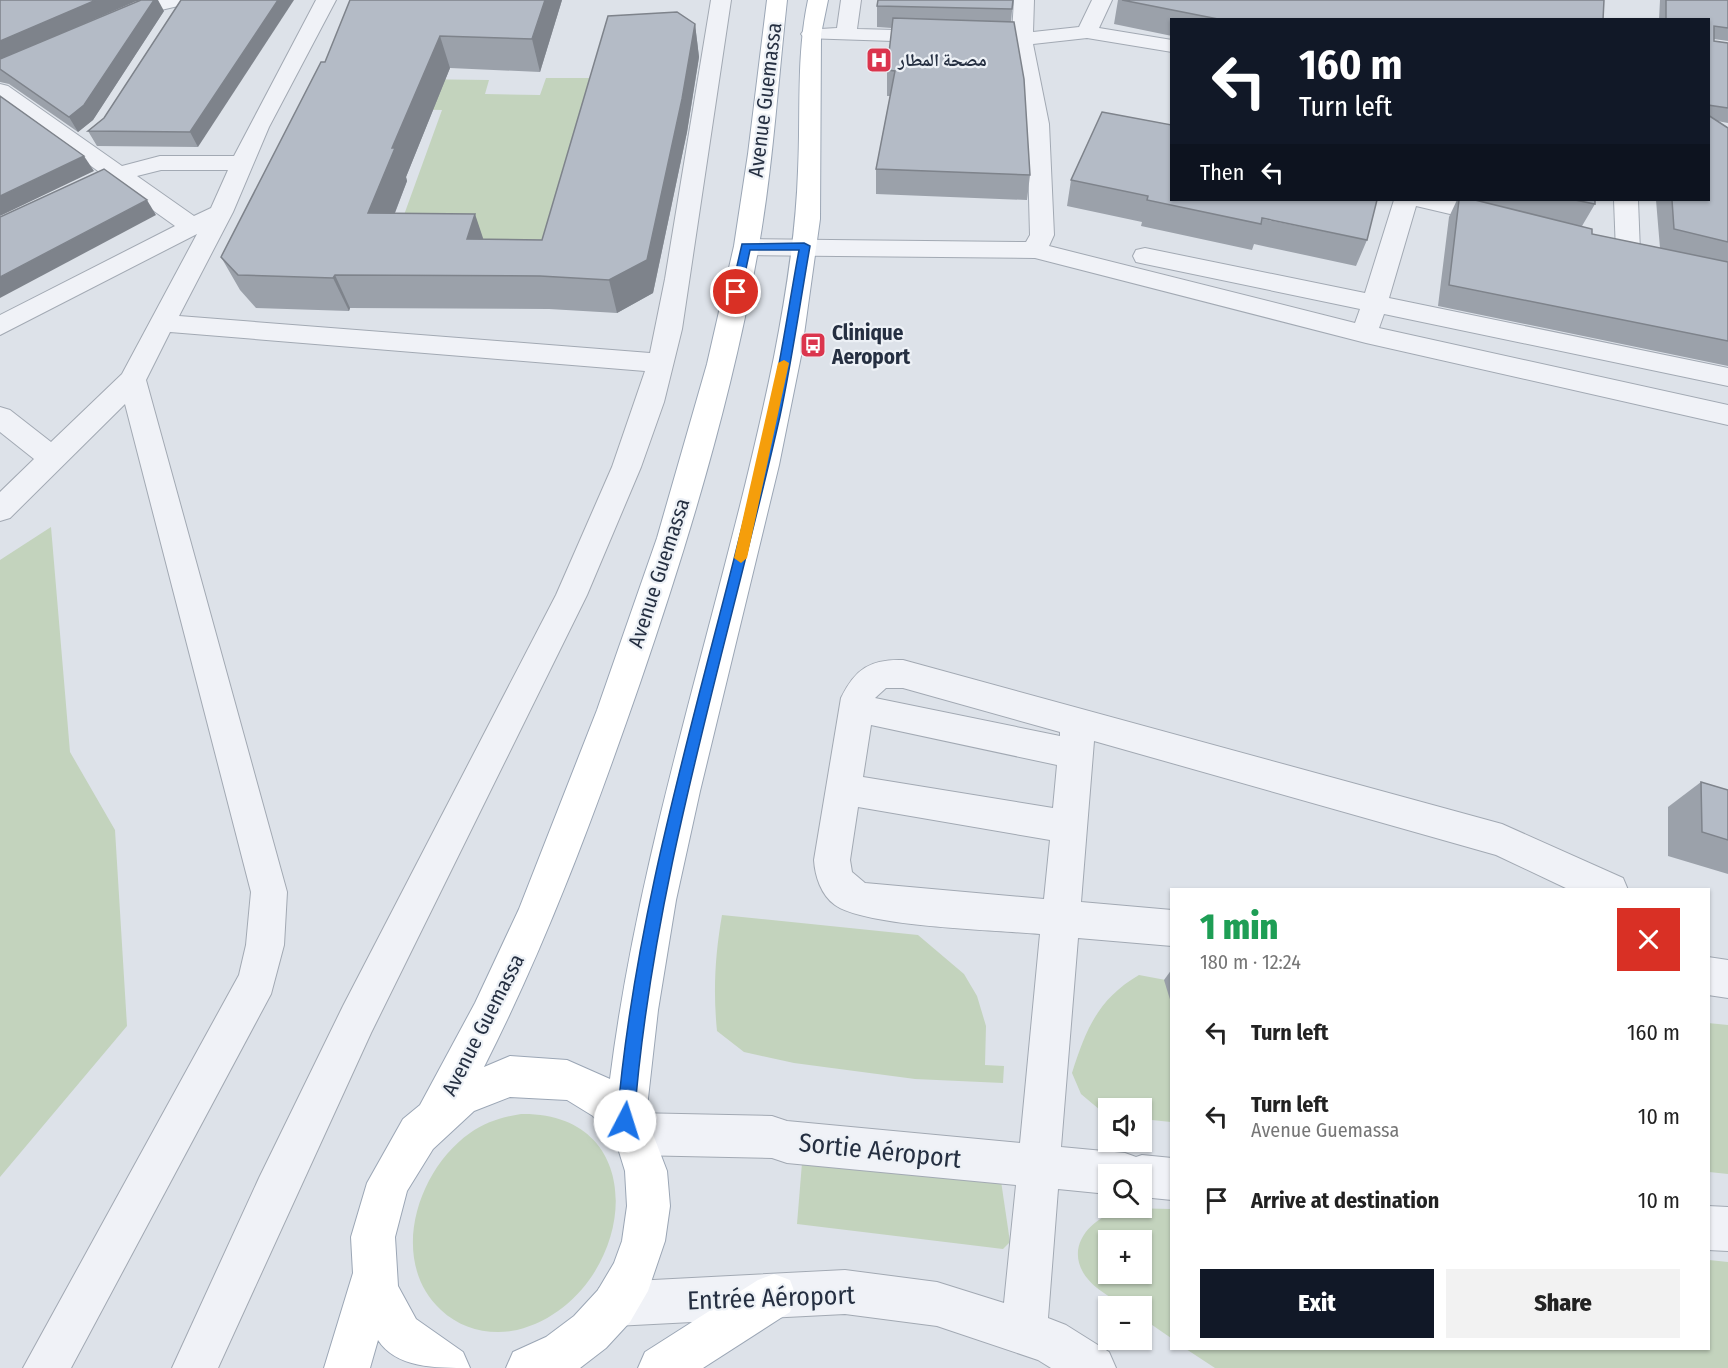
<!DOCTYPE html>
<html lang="en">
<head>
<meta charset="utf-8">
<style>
  :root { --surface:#fff; --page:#f2f2f2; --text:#222; --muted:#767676; --accent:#111827 }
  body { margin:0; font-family:"Fira Sans Condensed","Noto Naskh Arabic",sans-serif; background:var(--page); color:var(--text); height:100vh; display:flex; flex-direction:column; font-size:22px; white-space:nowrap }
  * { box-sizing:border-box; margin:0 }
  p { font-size:20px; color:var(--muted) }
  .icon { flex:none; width:33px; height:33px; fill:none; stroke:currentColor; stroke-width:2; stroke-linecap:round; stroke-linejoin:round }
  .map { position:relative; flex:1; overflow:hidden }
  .side { position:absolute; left:1170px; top:888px; width:540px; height:462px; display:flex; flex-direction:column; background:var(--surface); border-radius:0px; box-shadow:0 2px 4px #0004 }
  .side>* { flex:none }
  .banner { position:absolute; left:1170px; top:18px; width:540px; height:183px; border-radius:0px; box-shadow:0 2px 4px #0004; background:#111827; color:#fff; overflow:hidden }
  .tools { position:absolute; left:1098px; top:1098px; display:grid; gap:12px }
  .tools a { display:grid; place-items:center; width:54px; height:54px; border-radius:0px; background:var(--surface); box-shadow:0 2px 4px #0004; font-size:30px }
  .pin { position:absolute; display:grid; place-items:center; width:51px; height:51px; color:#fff; margin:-26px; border:3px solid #fff; border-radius:50%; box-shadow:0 2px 6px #0007 }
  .me { position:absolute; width:66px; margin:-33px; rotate:5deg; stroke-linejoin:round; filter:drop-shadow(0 0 4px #0008) }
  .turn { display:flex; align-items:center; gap:21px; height:126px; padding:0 30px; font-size:27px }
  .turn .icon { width:78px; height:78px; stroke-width:2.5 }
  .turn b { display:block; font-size:42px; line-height:51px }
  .then { display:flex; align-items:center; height:57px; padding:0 30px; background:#0003; gap:12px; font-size:22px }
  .round { display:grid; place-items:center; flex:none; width:63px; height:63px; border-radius:0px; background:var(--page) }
  .headline { display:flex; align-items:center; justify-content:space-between; height:102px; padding:0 30px }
  h1 { font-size:36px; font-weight:800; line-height:45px; color:#1e9e55 }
  .action { display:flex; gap:12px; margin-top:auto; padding:12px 30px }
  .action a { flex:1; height:69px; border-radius:0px; background:var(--accent); color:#fff; font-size:24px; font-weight:800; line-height:69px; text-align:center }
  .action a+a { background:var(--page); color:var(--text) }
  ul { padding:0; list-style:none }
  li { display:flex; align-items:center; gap:18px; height:84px; padding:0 30px }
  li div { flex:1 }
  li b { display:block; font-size:22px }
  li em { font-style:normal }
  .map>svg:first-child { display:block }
  .green { fill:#c3d3bd; fill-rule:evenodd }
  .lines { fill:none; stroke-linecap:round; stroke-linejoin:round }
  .minor-casing { stroke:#a2a9b3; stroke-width:2 }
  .major-casing { stroke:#9ba6b5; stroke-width:2 }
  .minor { fill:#f0f2f7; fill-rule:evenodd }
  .major { fill:#fff; fill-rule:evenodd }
  .wall { fill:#9ba1aa }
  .shaded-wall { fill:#7e838b }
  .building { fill:#b4bbc6; stroke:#7e838b; stroke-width:1.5 }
  .route { fill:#1a73e8; stroke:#114b97; stroke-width:1.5 }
  .slow { fill:#f59e0b }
  .labels { text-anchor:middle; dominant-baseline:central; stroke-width:4.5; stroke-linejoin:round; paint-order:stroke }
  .far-poi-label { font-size:18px; font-weight:bold; fill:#252f41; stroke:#edf1f6; text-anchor:start }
  .street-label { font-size:21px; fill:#252f41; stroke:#edf1f6 }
  .poi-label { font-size:21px; font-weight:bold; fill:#252f41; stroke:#edf1f6; text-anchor:start }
  .near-street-label { font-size:26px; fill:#252f41; stroke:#edf1f6 }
</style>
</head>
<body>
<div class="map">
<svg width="1728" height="1368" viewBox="0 0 1728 1368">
  <rect width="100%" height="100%" fill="#dde2e9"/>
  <g class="green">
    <polygon points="546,78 604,78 544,259 392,248 442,110 400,109 411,79 489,80 485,94 540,95"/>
    <polygon points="51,527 70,752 115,830 127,1026 0,1177 0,560"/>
    <path d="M722 915 918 935 964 974 977 996 986 1026 985 1065 1004 1066 1003 1083 915 1079 794 1063 744 1052 717 1031C713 991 715 955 722 915Z"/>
    <path d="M1139 975 1171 981V1122L1142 1119V1108H1108V1116L1106 1115 1081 1094 1072 1073C1086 1029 1098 999 1139 975Z"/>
    <polygon points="1708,1023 1728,1025 1728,1174 1709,1172"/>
    <path d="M521 1114C662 1112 633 1301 517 1330 490 1336 461 1329 441 1310 388 1261 417 1170 470 1133 486 1122 502 1117 521 1114Z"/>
    <polygon points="802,1163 1001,1181 1010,1242 1003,1249 797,1224"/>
    <path d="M1126 1208 1171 1209V1338L1142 1318V1306C1125 1306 1117 1302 1104 1293 1057 1262 1079 1220 1126 1208ZM1108 1240H1142V1274H1108Z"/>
    <polygon points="1709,1260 1728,1262 1728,1368 1215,1368 1186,1349 1708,1348"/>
  </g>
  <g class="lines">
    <g class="minor-casing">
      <g id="minor">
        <path d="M151 0H190L187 4 148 13 119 24 112 22 109 18C117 7 138 3 151 0Z"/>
        <path d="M316 0H336L269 127 233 212 179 316 650 353 665 279 711 0H731L682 329 664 402 641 467 587 595 371 1033 218 1368H172L259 1178 343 1006 556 595 612 467 645 371 170 332 146 380 287 892 284 945 271 994 71 1368H23L239 975 246 945 251 892 125 404 10 518 0 521V492L34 459 0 432V407L10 410 51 442 122 374 197 234 0 335V315L175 226 0 101V84L8 86 122 166 160 156H234ZM161 170H228L211 208 194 216 137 176Z"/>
        <polygon points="841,0 861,0 857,29 1012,33 1014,0 1034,0 1033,32 1079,27 1092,0 1112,0 1099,28 1172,40 1172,52 1087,38 1033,44 1049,124 1054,235 1049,246 1355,323 1360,309 1145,264 1136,262 1133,256 1136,250 1145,248 1365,293 1394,200 1451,200 1506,213 1509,218 1506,223 1497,225 1416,206 1389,298 1728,368 1728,386 1384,314 1379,328 1728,405 1728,425 1366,343 1035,258 746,255 737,252 734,247 737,242 746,239 1026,242 1030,235 1027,124 1013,45 804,38 801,34 804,30 837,28"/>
        <polygon points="1614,200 1638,200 1640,252 1637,258 1628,260 1619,258 1616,252"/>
        <path d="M903 660 1502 824 1623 878 1628 890H1570L1496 855 1094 741 1081 902 1172 910V946L1078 938 1061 1147 1125 1153 1136 1157 1142 1155 1172 1158V1200L1142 1197V1174H1108V1194L1058 1189 1048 1318 1066 1325 1109 1352 1116 1368H1051L1038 1360 937 1326 845 1314 615 1326 599 1320 593 1304 599 1288 615 1282 845 1270 937 1282 1004 1303 1016 1185 787 1163 772 1158 634 1155 619 1149 613 1134 619 1119 634 1113 772 1116 787 1121 1020 1143 1040 934C996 930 866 927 835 905 821 895 815 876 814 860L841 698C855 669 870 659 903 660ZM886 688H903L1060 732V736L875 698ZM871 725 1057 765 1053 808 863 777ZM858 807 1050 840 1044 899 865 883 852 872 850 860Z"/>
        <polygon points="1708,957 1728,960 1728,998 1708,995"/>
        <polygon points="1708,1206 1728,1207 1728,1251 1708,1250"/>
      </g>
    </g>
    <g class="major-casing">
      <g id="major">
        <path d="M767 0H787C778 82 773 164 759 245 733 394 689 540 640 683 595 813 547 943 484 1067L510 1056 567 1060 610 1079C641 833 725 599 774 357 786 295 796 233 798 171 801 113 796 56 808 0H828L821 34 820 219 801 356 779 465 700 791 676 900 658 1010 646 1116 667 1171 670 1206 665 1241 648 1291 630 1322 606 1348 580 1368H506L513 1352 546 1337 574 1316 598 1290 614 1263 622 1241 627 1206 625 1171 617 1145 593 1116 567 1100 510 1097 474 1111 433 1149 407 1191 395 1237 398 1286 416 1319 463 1352 470 1368C435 1368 396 1368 378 1340L370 1368H324L353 1273 351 1237 367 1183 403 1119 420 1105 475 1003 519 909 597 710 657 538 707 364 734 246 748 154Z"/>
        <polygon points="774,1274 790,1280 796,1296 790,1312 703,1368 638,1368 645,1352 758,1280"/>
      </g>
    </g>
    <use href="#minor" class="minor"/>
    <use href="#major" class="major"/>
  </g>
  <g class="wall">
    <polygon points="0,0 134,2 44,41 164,11 93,120 78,132 9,84 0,82"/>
    <polygon points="181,0 198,147 97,146 88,131 104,118"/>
    <polygon points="562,0 540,72 450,68 406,177 407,181 395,213 483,239 542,240 695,24 699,57 687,132 653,293 617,313 549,309 350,308 349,311 256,308 240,290 221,257 325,62"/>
    <polygon points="1013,0 1011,22 1030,175 1027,200 876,194 876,169 890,96 887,96 887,70 892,28 877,27 877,6"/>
    <polygon points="1118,0 1604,0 1603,20 1172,20 1172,36 1114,24"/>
    <polygon points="1660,0 1728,0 1728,41 1714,39 1714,41 1728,43 1728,123 1717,121 1728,128 1728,366 1438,306 1449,217 1457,200 1595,200 1595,204 1582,226 1592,234 1660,248 1656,200 1708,200 1708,20 1659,20"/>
    <polygon points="1071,180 1367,240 1356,266 1254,244 1252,250 1141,226 1142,222 1067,206"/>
    <polygon points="1701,782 1728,790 1728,874 1668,856 1668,807"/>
    <polygon points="1172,969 1172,1006 1164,980"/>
  </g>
  <g class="shaded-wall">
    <polygon points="96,0 142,0 134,2 0,60 0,41"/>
    <polygon points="154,0 158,0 164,11 93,120 78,132 69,117"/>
    <polygon points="278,0 294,0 198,147 190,132"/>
    <polygon points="545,0 562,0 540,72 532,39"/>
    <polygon points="695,24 699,57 687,132 653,293 617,313 609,280"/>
    <polygon points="440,36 450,68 406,177 407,181 382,246 368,213 392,148"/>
    <polygon points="84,156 94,171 0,216 0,196"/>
    <polygon points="147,200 156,215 0,298 0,277"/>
    <polygon points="475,214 486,247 467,239"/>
    <polygon points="335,275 350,308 349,311 333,278"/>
  </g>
  <g class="building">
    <polygon points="0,0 96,0 0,41"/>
    <polygon points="141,0 154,0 84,105 69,117 0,69 0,59"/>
    <polygon points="181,0 278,0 190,132 88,131 104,118"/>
    <polygon points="350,0 545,0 532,39 440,36 392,148 395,148 368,213 475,214 467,239 542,240 608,16 677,12 695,24 682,99 647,260 609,280 540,276 335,275 333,278 238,275 221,257 321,62 325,62"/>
    <polygon points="878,0 1013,0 1012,9 877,6"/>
    <polygon points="1122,0 1604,0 1603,20 1223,20"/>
    <polygon points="1666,0 1728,0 1728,28 1714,26 1714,41 1728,43 1728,108 1708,105 1708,20 1666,20"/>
    <polygon points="893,18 1014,22 1024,79 1030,175 876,169 895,71 887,70"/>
    <polygon points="0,96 84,156 0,196"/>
    <polygon points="1102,112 1172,125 1172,200 1377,200 1367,240 1262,218 1261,224 1147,200 1148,196 1071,180"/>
    <polygon points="1708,115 1728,128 1728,242 1674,229 1672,200 1708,200"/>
    <polygon points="104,169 147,200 0,277 0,217"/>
    <polygon points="1459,200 1475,200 1592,229 1592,234 1728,262 1728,341 1449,285"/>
    <polygon points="1575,200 1595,200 1595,204"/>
    <polygon points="1701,782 1728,790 1728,840 1702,832"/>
  </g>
  <path class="route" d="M804 243 810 246C800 303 792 360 780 416 727 650 652 881 634 1121L631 1127 625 1129 619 1127 617 1121C637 879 717 650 769 414 781 360 789 304 799 250H750L741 292 736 296 731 292 742 244Z"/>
  <polygon class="slow" points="784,360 789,363 747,558 741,563 734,558 778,363"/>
  <defs>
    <g id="hospital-square" transform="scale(1.35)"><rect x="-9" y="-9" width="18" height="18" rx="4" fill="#db354d" stroke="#edf1f6"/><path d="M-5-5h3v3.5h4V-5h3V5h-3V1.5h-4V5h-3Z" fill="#fff"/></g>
    <g id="bus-square" transform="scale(1.35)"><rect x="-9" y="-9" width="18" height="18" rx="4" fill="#db354d" stroke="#edf1f6"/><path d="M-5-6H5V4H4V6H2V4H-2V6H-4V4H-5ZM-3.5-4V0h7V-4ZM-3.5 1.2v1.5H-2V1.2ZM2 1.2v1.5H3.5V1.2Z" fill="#fff"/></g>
  </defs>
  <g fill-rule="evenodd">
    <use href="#hospital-square" x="879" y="60"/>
    <use href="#bus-square" x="813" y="345"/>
  </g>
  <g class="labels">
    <g class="far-poi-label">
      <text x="898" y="60">مصحة المطار</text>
    </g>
    <g class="street-label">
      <text transform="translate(765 100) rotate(-83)">Avenue Guemassa</text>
      <text transform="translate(659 573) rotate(-72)">Avenue Guemassa</text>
      <text transform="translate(483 1025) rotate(-63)">Avenue Guemassa</text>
    </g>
    <g class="poi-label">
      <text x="832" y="333">Clinique<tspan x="832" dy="24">Aeroport</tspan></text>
    </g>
    <g class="near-street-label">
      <text transform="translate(880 1151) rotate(6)">Sortie Aéroport</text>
      <text transform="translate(771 1298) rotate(-2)">Entrée Aéroport</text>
    </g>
  </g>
</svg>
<div class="tools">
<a><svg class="icon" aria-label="sound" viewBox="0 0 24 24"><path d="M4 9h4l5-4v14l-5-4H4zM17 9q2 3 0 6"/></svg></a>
<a><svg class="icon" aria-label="search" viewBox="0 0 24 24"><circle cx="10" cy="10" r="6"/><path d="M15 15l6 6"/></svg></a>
<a>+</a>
<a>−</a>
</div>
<div class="pin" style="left:736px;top:292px;background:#d93025"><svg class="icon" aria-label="arrive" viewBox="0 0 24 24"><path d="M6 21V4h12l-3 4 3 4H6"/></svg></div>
<svg class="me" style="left:625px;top:1121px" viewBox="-20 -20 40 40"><circle r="19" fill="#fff"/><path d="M0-13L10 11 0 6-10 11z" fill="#1a73e8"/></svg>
<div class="banner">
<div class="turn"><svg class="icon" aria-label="left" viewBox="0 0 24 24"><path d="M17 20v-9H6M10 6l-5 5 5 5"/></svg><div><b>160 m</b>Turn left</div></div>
<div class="then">Then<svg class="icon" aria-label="left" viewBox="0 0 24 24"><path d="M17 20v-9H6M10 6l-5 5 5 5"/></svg></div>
</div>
<section class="side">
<div class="headline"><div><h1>1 min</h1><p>180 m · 12:24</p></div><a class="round" style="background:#d93025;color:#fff"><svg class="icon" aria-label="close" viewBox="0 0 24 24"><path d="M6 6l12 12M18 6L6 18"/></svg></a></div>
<ul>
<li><svg class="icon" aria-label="left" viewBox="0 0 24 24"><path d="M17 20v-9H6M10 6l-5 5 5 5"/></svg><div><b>Turn left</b></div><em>160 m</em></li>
<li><svg class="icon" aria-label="left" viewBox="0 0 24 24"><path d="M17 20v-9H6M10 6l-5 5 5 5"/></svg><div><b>Turn left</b><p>Avenue Guemassa</p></div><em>10 m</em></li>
<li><svg class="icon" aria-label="arrive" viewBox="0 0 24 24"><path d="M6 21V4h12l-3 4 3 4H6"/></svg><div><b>Arrive at destination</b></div><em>10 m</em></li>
</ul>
<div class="action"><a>Exit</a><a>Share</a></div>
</section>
</div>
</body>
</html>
